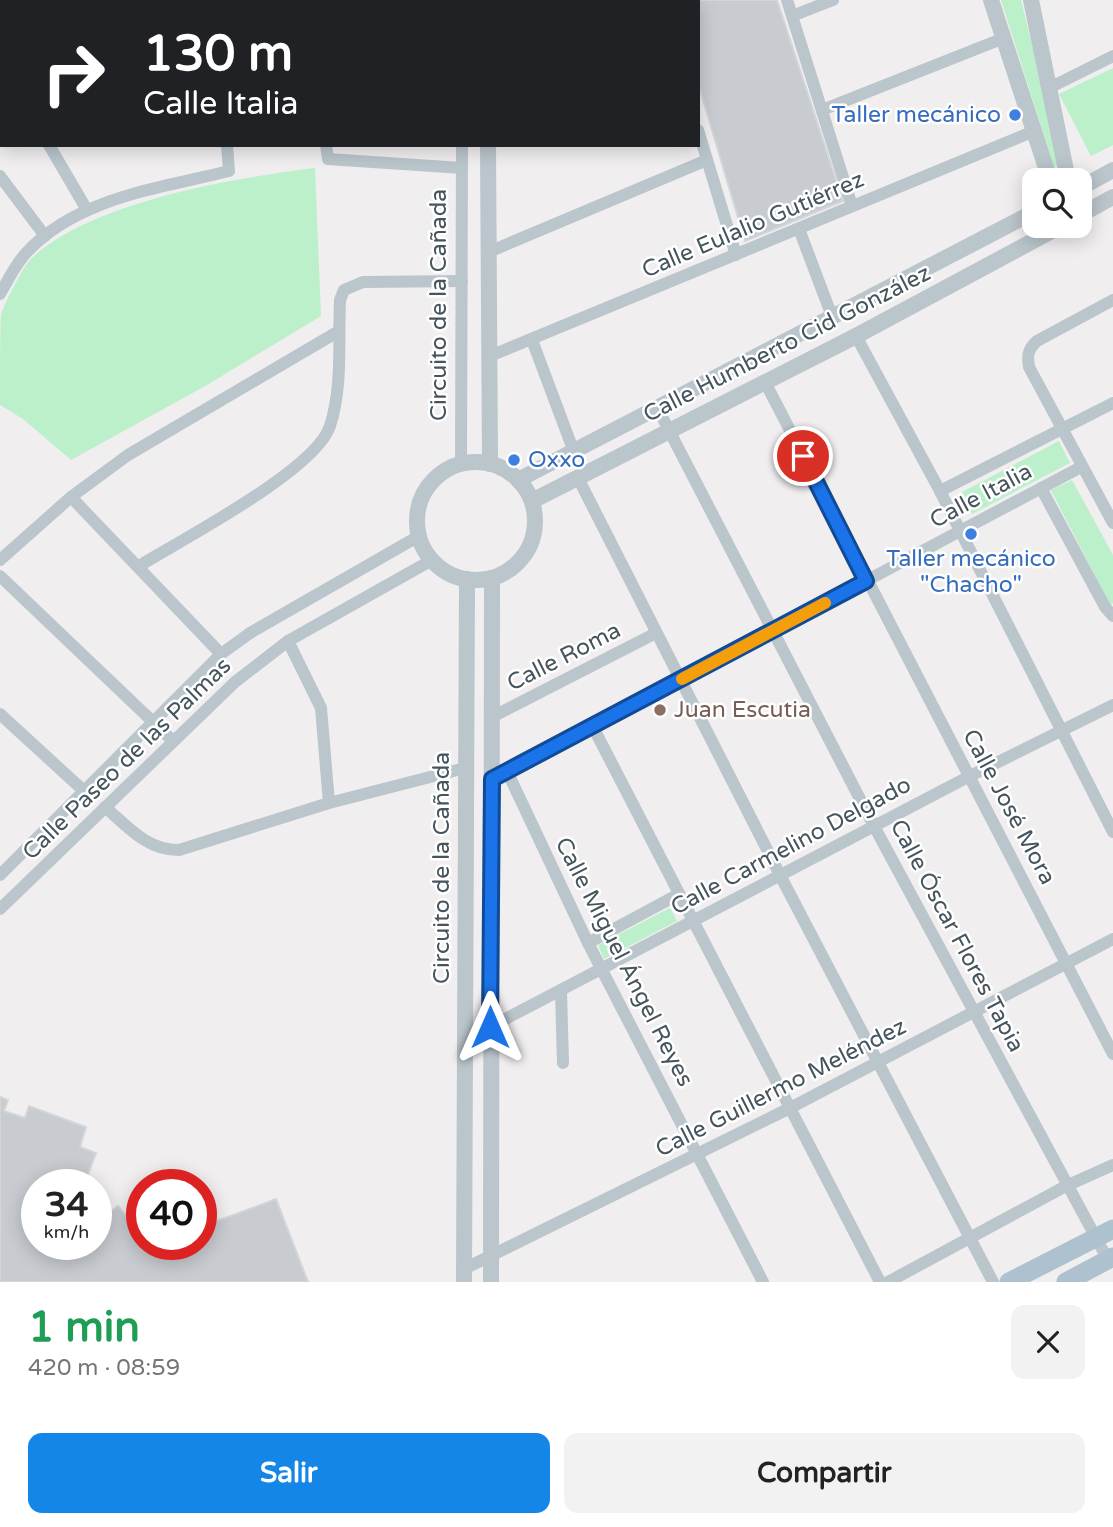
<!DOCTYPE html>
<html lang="es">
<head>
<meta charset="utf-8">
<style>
  :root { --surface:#fff; --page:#f2f2f2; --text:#222; --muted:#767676; --accent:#1386e7 }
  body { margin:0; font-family:"Varela Round",sans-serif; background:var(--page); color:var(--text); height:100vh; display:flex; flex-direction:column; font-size:26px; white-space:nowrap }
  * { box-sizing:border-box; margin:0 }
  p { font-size:23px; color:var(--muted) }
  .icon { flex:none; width:38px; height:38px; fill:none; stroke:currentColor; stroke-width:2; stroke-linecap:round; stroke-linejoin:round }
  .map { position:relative; height:1282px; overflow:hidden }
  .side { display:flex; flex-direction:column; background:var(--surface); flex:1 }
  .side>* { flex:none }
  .guide { position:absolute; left:0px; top:0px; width:700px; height:147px; box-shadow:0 4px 18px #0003; background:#202124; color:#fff; overflow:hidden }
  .controls { position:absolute; left:1022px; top:168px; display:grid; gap:14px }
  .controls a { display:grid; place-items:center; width:70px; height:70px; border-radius:14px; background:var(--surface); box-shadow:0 4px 18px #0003; font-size:35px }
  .speed { position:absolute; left:21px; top:1169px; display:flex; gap:14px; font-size:35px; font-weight:700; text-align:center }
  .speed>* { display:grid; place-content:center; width:91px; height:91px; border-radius:50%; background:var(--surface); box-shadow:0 4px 18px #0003; line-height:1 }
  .speed small { font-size:18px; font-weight:400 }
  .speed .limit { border:10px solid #d22; background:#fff; color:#111 }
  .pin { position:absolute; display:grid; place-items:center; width:60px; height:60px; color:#fff; margin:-30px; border:4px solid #fff; border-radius:50%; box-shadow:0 2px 7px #0007 }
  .me { position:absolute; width:77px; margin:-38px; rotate:0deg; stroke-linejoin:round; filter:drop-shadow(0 0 5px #0008) }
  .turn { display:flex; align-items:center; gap:24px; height:147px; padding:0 28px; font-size:32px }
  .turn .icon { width:91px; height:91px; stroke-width:2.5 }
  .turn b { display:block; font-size:49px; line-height:60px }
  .round { display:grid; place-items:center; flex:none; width:74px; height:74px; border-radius:14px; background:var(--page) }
  .headline { display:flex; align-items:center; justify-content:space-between; height:119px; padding:0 28px }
  h1 { font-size:42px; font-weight:700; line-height:52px; color:#1e9e55 }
  .primary-button { display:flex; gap:14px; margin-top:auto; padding:14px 28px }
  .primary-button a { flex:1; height:80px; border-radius:14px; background:var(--accent); color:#fff; font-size:28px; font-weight:700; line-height:80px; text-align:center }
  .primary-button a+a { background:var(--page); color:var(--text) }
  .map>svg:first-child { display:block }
  .green { fill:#bbf0ca }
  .building { fill:#c8ccd1; stroke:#d2d6da; stroke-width:2 }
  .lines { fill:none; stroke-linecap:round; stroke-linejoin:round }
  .minor { stroke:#bac5cc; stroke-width:12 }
  .tertiary { stroke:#bac5cc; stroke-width:16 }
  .primary { stroke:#adc2ce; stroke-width:19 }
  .route-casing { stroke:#114b97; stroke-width:18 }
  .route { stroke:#1a73e8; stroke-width:12 }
  .slow { stroke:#f59e0b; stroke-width:12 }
  .shop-dot { fill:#3f7fe0; stroke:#fff; stroke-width:2.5 }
  .education-dot { fill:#8d6e63; stroke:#fff; stroke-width:2.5 }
  .labels { text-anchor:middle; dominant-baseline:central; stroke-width:5; stroke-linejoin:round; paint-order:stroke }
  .shop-label { font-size:23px; fill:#366cbe; stroke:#fff; text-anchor:end }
  .street-label { font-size:23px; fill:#46545d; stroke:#fff }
  .education-label { font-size:23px; fill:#785e54; stroke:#fff; text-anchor:start }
</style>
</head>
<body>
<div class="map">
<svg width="1113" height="1282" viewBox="0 0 1113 1282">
  <rect width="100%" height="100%" fill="#f1eeef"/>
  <g class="green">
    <polygon points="1001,0 1021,0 1062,165 1054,167"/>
    <polygon points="1113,68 1113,145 1091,156 1059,94"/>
    <path d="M315 168 321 316 207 385 71 460 23 419 0 405C0 384 0 330 1 314 6 301 23 266 32 258 93 201 235 178 315 168Z"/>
    <polygon points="1059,441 1070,463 972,514 962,492"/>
    <polygon points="1072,480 1113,555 1113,603 1110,605 1051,490"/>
    <polygon points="670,908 677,921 604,959 598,945"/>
  </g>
  <g class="building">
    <polygon points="674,0 777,0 843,201 745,241 698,83 698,2"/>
    <polygon points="0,1097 8,1100 4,1111 25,1118 29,1106 86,1127 80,1147 96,1153 84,1185 37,1185 37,1244 96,1244 96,1201 108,1214 118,1206 142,1235 142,1244 151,1246 201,1244 201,1227 276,1199 308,1282 0,1282"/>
  </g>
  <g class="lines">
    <g class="minor">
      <polyline points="209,0 209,2"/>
      <polyline points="308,0 308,2"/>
      <polyline points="461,0 461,2"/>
      <polyline points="659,0 659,2"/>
      <polyline points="787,0 852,206"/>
      <polyline points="25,2 29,0"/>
      <polyline points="579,2 583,0"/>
      <polyline points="0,15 2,14"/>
      <polyline points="792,16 833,0"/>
      <polyline points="1049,88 1113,56"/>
      <polyline points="822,110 1004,38"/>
      <polyline points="698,130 736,255"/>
      <polyline points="49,145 87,210"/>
      <polyline points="326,145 328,159 462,168"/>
      <polyline points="0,176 45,236"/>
      <polyline points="799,229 833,319"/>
      <polyline points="491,251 707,160"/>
      <path d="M0 294C8 280 15 265 26 253 76 198 160 188 229 171L227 145"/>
      <path d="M1113 300 1037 341C1028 349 1027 355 1029 367L1113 523"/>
      <polyline points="856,336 940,491 1113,832"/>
      <polyline points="532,340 574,452"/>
      <polyline points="490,356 1032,132"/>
      <polyline points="765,382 1113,1054"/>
      <polyline points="658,409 874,826 1108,1260"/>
      <polyline points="461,464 462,145"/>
      <polyline points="578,478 781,877 993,1282"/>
      <polyline points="1041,488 1105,607 1113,616"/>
      <polyline points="940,491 1113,403"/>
      <polyline points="71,497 221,654"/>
      <polyline points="0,560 71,497 128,455 339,331"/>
      <path d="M139 566C181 540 316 470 330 426 343 386 338 341 340 300L344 290 363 282 462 281"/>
      <polyline points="0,576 172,740"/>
      <polyline points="288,641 321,708 329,803"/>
      <polyline points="0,714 84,791"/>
      <polyline points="492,717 656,633"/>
      <polyline points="593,727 880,1282"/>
      <polyline points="507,771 588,943 763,1282"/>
      <polyline points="492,779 1081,467"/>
      <path d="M105 807C128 827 147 850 179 850L329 803 465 768"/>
      <polyline points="0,875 221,654 250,633 419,536"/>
      <polyline points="0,909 235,682 288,641 432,560"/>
      <polyline points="588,943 679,894"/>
      <polyline points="561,991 563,1063"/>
      <polyline points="490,1027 968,777 1113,705"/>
      <polyline points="464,1269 790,1108 1113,939"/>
      <polyline points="888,1282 1066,1186 1113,1165"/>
    </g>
    <g class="tertiary">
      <polyline points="991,0 1050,180"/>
      <polyline points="1031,0 1068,180"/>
      <polyline points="486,2 487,0"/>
      <polyline points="488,145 490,464"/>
      <polyline points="1080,188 1113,170"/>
      <polyline points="1080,215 1113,197"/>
      <circle cx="476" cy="521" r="59"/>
      <polyline points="518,480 1034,212"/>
      <polyline points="532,501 856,336 1061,226"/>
      <polyline points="464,1282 467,579"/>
      <polyline points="491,1282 492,578"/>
    </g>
    <g class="primary">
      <polyline points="1009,1282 1113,1229"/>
      <polyline points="1066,1282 1113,1257"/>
    </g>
  </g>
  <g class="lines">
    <g class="route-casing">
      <polyline id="route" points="490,1027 492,779 866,581 803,456"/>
    </g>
    <use href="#route" class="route"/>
    <polyline class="slow" points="682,679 825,603"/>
  </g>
  <g class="shop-dot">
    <circle cx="1015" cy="115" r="7"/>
    <circle cx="514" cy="460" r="7"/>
    <circle cx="971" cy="534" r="7"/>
  </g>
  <circle class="education-dot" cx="660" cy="710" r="7"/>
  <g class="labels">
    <g class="shop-label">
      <text x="1001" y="115">Taller mecánico</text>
      <text x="528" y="460" text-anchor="start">Oxxo</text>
      <text x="971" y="559" text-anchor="middle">Taller mecánico<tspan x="971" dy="26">"Chacho"</tspan></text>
    </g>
    <g class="street-label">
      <text transform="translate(753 225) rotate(-23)">Calle Eulalio Gutiérrez</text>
      <text transform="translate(439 305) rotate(-90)">Circuito de la Cañada</text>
      <text transform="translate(787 344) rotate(-27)">Calle Humberto Cid González</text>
      <text transform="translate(981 496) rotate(-28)">Calle Italia</text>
      <text transform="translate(564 657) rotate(-27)">Calle Roma</text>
      <text transform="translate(127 759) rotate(-44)">Calle Paseo de las Palmas</text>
      <text transform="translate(1009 807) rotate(62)">Calle José Mora</text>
      <text transform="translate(791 846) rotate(-28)">Calle Carmelino Delgado</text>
      <text transform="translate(442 868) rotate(-90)">Circuito de la Cañada</text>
      <text transform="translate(957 936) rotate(62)">Calle Óscar Flores Tapia</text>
      <text transform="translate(624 962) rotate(63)">Calle Miguel Ángel Reyes</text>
      <text transform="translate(781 1088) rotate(-27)">Calle Guillermo Meléndez</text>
    </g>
    <g class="education-label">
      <text x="674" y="710">Juan Escutia</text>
    </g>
  </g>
</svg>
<div class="controls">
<a><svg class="icon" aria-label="search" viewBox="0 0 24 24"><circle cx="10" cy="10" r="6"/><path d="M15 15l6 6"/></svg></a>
</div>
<div class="speed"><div>34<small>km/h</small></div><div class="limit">40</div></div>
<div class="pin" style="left:803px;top:456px;background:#d93025"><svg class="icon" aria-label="arrive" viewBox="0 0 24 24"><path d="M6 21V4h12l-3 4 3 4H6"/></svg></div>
<svg class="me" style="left:490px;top:1027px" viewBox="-20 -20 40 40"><path d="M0-17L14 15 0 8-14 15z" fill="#1a73e8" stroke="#fff" stroke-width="4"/></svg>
<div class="guide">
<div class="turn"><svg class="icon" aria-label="right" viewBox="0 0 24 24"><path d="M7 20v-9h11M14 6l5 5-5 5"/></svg><div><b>130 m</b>Calle Italia</div></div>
</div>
</div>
<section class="side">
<div class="headline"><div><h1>1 min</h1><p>420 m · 08:59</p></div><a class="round"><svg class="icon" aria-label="close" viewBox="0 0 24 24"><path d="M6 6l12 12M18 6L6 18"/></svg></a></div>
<div class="primary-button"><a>Salir</a><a>Compartir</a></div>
</section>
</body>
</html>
